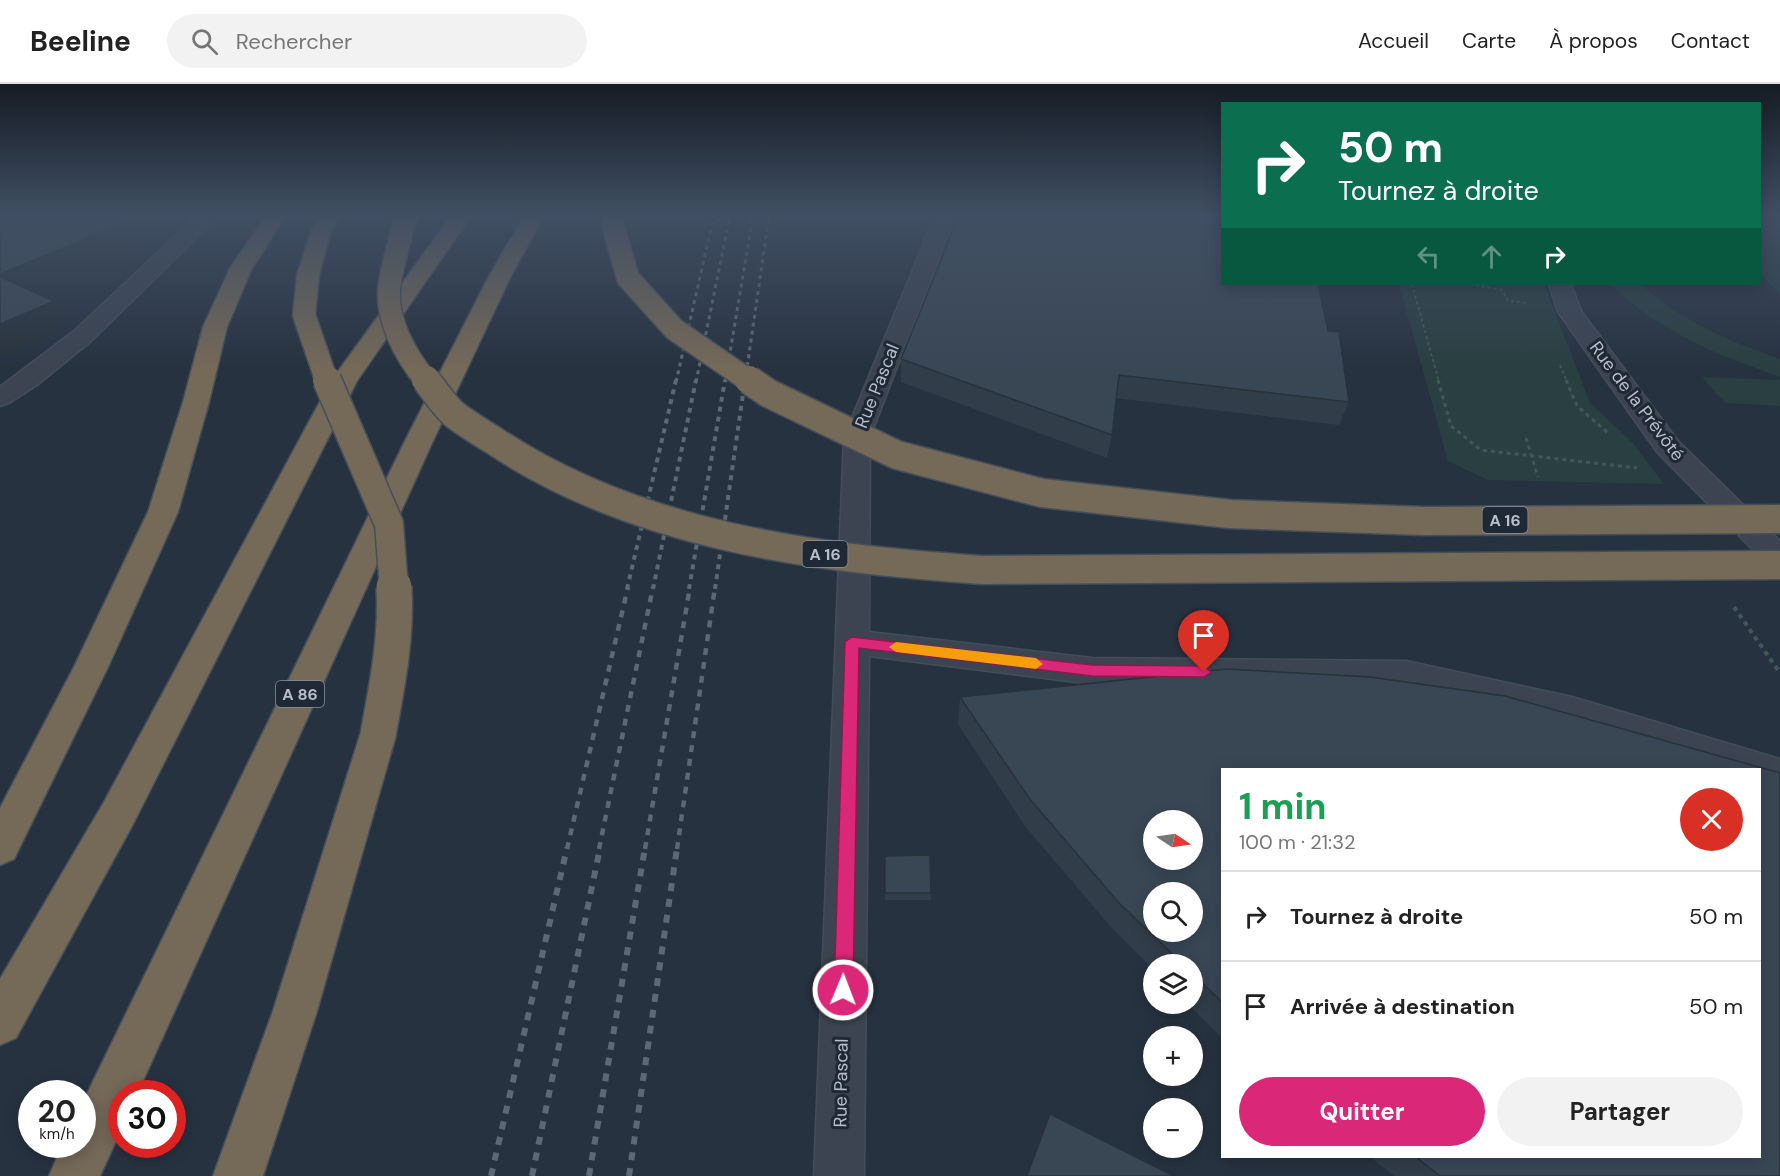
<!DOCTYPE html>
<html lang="fr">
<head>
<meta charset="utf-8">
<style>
  :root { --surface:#fff; --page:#f2f2f2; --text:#222; --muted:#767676; --line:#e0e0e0; --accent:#db2777 }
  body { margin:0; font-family:"DM Sans",sans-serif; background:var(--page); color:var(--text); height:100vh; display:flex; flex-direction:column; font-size:22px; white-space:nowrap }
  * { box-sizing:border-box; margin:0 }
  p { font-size:20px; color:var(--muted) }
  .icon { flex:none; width:33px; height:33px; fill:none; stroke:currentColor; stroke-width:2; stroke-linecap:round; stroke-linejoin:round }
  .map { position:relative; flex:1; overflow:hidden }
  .drawer { position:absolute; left:1221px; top:684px; width:540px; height:390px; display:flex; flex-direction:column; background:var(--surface); border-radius:0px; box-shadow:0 3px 15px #0003 }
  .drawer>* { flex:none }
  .guide { position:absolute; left:1221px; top:18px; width:540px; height:183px; border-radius:0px; box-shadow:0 3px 15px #0003; background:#0b6e4f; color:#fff; overflow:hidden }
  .needle { width:39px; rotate:103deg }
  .tools { position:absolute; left:1143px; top:726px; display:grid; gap:12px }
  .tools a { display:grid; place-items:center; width:60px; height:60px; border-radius:50%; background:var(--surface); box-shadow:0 3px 15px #0003; font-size:30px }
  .speed { position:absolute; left:18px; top:996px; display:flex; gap:12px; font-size:30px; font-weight:700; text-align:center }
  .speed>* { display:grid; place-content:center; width:78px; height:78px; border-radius:50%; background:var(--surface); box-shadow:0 3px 15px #0003; line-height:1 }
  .speed small { font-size:15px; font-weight:400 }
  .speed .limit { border:9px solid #d22; background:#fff; color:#111 }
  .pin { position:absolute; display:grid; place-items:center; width:51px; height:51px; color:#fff; margin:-62px -26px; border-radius:50% 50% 50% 0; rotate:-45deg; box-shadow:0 0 6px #0007 }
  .pin .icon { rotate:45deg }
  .me { position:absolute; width:66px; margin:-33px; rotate:1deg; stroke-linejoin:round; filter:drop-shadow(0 0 4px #0008) }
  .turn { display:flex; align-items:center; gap:21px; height:126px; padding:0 18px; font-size:27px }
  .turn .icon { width:78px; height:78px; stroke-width:2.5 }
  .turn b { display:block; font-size:42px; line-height:51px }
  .lanes { display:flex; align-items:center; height:57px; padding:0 18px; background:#0003; justify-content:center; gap:30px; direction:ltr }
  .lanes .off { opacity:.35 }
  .round { display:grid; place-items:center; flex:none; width:63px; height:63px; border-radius:32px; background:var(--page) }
  .overview { display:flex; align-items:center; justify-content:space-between; height:102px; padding:0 18px }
  h1 { font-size:36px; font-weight:700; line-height:45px; color:#1e9e55 }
  .cta { display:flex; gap:12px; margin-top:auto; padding:12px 18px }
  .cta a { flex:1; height:69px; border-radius:36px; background:var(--accent); color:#fff; font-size:24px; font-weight:700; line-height:69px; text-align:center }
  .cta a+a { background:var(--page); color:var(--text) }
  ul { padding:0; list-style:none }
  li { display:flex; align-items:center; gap:18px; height:90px; padding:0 18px; border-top:2px solid var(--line) }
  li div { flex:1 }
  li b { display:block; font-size:22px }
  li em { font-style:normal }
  header { display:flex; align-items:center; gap:36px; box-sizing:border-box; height:84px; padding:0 30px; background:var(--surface); border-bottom:2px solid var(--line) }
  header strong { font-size:28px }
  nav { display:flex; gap:33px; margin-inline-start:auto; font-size:21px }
  .search { width:420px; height:54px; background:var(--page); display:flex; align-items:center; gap:15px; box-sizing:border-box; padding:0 21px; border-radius:33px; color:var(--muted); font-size:22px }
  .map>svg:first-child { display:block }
  .green { fill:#293f41 }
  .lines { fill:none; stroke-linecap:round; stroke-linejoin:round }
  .minor-casing { stroke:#444d59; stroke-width:3 }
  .highway-casing { stroke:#454f5a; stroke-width:3 }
  .path-far2 { stroke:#425858; stroke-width:2; stroke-dasharray:3 3; stroke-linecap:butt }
  .path-far1 { stroke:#425858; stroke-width:3; stroke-dasharray:4 4; stroke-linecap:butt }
  .path { stroke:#425858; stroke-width:4; stroke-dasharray:4.5 4.5; stroke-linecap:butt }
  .minor { fill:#3b4450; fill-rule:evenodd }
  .highway { fill:#756958; fill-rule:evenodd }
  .rail-far3 { stroke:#5d6876; stroke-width:3; stroke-dasharray:4 4; stroke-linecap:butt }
  .rail-far2 { stroke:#5d6876; stroke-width:4; stroke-dasharray:5 5; stroke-linecap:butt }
  .rail-far1 { stroke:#5d6876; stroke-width:4.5; stroke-dasharray:7 7; stroke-linecap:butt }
  .rail { stroke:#5d6876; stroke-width:6; stroke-dasharray:8 8; stroke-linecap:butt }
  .highway-bridge-far2-casing { stroke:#454f5a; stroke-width:25; stroke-linecap:butt }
  .highway-bridge-far1-casing { stroke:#454f5a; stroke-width:31; stroke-linecap:butt }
  .highway-bridge-casing { stroke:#454f5a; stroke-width:38; stroke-linecap:butt }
  .highway-bridge-far2 { stroke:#756958; stroke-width:22 }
  .highway-bridge-far1 { stroke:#756958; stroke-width:28 }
  .highway-bridge { stroke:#756958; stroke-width:35 }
  .wall { fill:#313d49; fill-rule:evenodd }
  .shaded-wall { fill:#28323c }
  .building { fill:#394755; stroke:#28323c; stroke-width:1.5; fill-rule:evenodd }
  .route { fill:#db2777; stroke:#8e194d; stroke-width:1.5 }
  .slow { fill:#f59e0b }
  .labels { text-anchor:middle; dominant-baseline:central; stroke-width:6; stroke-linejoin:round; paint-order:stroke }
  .shield { fill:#1f2935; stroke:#89929d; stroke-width:1.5 }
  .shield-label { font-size:16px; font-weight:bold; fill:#b7bfca }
  .street-label { font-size:18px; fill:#b7bfca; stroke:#1f2935 }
</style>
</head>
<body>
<header>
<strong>Beeline</strong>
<div class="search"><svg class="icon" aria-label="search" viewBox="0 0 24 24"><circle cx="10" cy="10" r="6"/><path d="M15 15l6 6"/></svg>Rechercher</div>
<nav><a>Accueil</a><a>Carte</a><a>À propos</a><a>Contact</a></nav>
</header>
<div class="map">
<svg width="1780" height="1092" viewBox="0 0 1780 1092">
  <rect width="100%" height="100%" fill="#273240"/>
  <g class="green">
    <polygon points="1760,132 1780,132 1780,210 1760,190"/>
    <polygon points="1399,200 1544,200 1590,319 1632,358 1664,400 1488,396 1448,377"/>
    <path d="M1610 200H1641C1678 236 1731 258 1780 275V293C1719 272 1657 246 1610 200Z"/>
    <polygon points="1702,293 1780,296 1780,322 1725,319"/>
  </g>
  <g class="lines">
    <g class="minor-casing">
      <g id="minor">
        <polygon points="197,132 219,132 91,257 37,301 9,319 0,322 0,303 74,247"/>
        <polygon points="935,132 955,132 870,353 869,548 1092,574 1406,577 1572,613 1780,675 1780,707 1760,700 1760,686 1713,686 1572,641 1406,603 1092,600 869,572 864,1092 814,1092 844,353"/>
        <polygon points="1549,200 1571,200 1581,227 1677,356 1780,457 1780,485 1769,482 1657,368 1558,228"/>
      </g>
    </g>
    <g class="highway-casing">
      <g id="highway">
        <polygon points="266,132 286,132 252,184 227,243 209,318 178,428 108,583 14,775 0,781 0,724 74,583 148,428 183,318 203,243 230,184"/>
        <polygon points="321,132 341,132 331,147 319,191 316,196 308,198 300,196 297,191 311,147"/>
        <polygon points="451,132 471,132 357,297 132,742 16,954 0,961 0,895 104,718 331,297"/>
        <polygon points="524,132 544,132 510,194 432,359 137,1010 122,1010 122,1044 100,1092 49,1092 63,1060 82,1060 82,1020 404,359 488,194"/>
        <polygon points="378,636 391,641 396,651 317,927 263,1092 213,1092 273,927 360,651 365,641"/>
      </g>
    </g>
    <g class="path-far2">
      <polyline points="1412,200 1439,298"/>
      <polyline points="1470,200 1502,206 1508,217 1529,219"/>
      <polyline points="1560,281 1567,298"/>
    </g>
    <g class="path-far1">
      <polyline points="1438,296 1451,342 1481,366 1637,384"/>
      <polyline points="1566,296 1577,322 1608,349"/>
      <polyline points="1526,354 1538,393"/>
    </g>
    <polyline class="path" points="1734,523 1780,589"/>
    <use href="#minor" class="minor"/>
    <use href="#highway" class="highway"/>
    <g class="rail-far3">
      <polyline points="676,298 714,132"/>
      <polyline points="696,298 730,132"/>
      <polyline points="725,298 753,132"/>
      <polyline points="745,298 769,132"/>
    </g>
    <g class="rail-far2">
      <polyline points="627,505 676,296"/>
      <polyline points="653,505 696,296"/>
      <polyline points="689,505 725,296"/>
      <polyline points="715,505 745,296"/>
    </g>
    <g class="rail-far1">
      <polyline points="567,765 628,503"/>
      <polyline points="599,765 653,503"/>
      <polyline points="645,765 690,503"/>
      <polyline points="677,765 715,503"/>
    </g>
    <g class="rail">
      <polyline points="491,1092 567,764"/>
      <polyline points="532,1092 600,764"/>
      <polyline points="589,1092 645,764"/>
      <polyline points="629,1092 677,764"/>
    </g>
    <g class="highway-bridge-far2-casing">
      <g id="highway-bridge-far2">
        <path d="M408 132 403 141C399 162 391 184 389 205 387 239 407 273 427 298"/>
        <polyline points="612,138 628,194 674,245 751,298"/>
        <polyline points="308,191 304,231 327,298"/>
      </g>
    </g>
    <g class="highway-bridge-far1-casing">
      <g id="highway-bridge-far1">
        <polyline points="327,296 389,440 394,505"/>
        <path d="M426 296C435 307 444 322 455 331 467 340 480 348 493 356 636 452 813 474 982 486L1780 481"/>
        <polyline points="749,296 768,309 897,371 1042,409 1230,430 1424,437 1780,435"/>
      </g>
    </g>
    <g class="highway-bridge-casing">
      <path id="highway-bridge" d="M378 651C387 602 397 553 394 503"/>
    </g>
    <use href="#highway-bridge-far2" class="highway-bridge-far2"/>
    <use href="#highway-bridge-far1" class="highway-bridge-far1"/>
    <use href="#highway-bridge" class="highway-bridge"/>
  </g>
  <g class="wall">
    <polygon points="1328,247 1349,318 1339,341 1116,314 1112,351 1107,374 901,298 901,275"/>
    <path d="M1227 585 1370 593 1505 612 1780 689V1092H1394L1369 1072H1760V686H1222V954L1188 920H1192V880H1154V886L1111 843 1024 741 958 640 960 613ZM1154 736H1192V776H1154ZM1154 808H1192V848H1154Z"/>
    <polygon points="885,772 931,809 931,816 885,816"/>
  </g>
  <g class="shaded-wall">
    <polygon points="140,132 145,132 158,154 14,216 0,196 0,190"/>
    <polygon points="54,217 71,242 0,274 0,240"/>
  </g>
  <g class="building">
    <polygon points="0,132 140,132 0,190"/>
    <polygon points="959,132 1222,132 1222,200 1318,200 1328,247 1339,248 1349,318 1119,291 1112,351 901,275"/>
    <polygon points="0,193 54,217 0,240"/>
    <path d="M1227 585 1370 593 1505 612 1780 689V1092H1440L1415 1072H1760V686H1222V918L1192 889V880H1183L1119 819 1029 714 960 613ZM1154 736H1192V776H1154ZM1154 808H1192V848H1154Z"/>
    <polygon points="930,771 931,809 885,809 885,772"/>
    <polygon points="1050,1030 1174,1092 1027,1092"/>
  </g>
  <linearGradient id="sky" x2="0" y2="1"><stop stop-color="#151c23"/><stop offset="0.46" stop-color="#414f64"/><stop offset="1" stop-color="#414f64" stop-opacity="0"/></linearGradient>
  <rect width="1780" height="285" fill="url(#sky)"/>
  <polygon class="route" points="852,553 1092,581 1204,582 1211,588 1204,593 1092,592 859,564 853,906 850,913 843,915 837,913 834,906 845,558"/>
  <polygon class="slow" points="896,558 1036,574 1043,580 1036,585 896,568 889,563"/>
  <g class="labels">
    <g class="shield">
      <rect x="1482.5" y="423" width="45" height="26" rx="4.5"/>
      <rect x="802.5" y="457" width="45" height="26" rx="4.5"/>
      <rect x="276" y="597" width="48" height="26" rx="4.5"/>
    </g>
    <g class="shield-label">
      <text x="1505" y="436">A 16</text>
      <text x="825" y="470">A 16</text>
      <text x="300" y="610">A 86</text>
    </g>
    <g class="street-label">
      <text transform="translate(877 302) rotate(-68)">Rue Pascal</text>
      <text transform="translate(1637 317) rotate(53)">Rue de la Prévôté</text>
      <text transform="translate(841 999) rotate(-89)">Rue Pascal</text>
    </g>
  </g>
</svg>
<div class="tools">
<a><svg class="needle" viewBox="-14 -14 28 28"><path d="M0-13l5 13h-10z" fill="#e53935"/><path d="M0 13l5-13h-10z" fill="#767676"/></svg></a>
<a><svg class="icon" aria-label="search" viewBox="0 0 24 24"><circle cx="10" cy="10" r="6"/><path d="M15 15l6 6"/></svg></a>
<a><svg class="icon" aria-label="layers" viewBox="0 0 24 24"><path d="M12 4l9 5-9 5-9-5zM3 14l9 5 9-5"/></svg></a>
<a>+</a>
<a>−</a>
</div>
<div class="speed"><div>20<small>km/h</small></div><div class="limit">30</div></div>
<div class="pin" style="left:1204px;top:588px;background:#d93025"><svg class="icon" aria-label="arrive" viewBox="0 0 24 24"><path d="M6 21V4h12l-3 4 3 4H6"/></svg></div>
<svg class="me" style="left:843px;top:906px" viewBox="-20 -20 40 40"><circle r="17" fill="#db2777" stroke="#fff" stroke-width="3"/><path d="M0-11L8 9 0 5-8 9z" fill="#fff"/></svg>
<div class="guide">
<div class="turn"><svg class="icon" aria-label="right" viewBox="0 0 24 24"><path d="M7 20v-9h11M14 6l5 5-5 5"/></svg><div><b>50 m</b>Tournez à droite</div></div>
<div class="lanes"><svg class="icon off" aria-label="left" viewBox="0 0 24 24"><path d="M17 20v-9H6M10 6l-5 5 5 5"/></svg><svg class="icon off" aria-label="ahead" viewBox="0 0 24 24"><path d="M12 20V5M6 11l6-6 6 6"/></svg><svg class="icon" aria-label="right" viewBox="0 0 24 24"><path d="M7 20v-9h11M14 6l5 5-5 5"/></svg></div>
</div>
<section class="drawer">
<div class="overview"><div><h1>1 min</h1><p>100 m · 21:32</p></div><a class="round" style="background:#d93025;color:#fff"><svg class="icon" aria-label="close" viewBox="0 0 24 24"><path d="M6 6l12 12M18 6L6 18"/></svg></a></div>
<ul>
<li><svg class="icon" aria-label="right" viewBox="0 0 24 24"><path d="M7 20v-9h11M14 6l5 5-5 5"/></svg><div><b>Tournez à droite</b></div><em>50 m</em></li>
<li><svg class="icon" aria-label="arrive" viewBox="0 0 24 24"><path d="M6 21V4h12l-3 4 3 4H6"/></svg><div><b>Arrivée à destination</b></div><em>50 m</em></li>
</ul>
<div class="cta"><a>Quitter</a><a>Partager</a></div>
</section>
</div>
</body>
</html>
